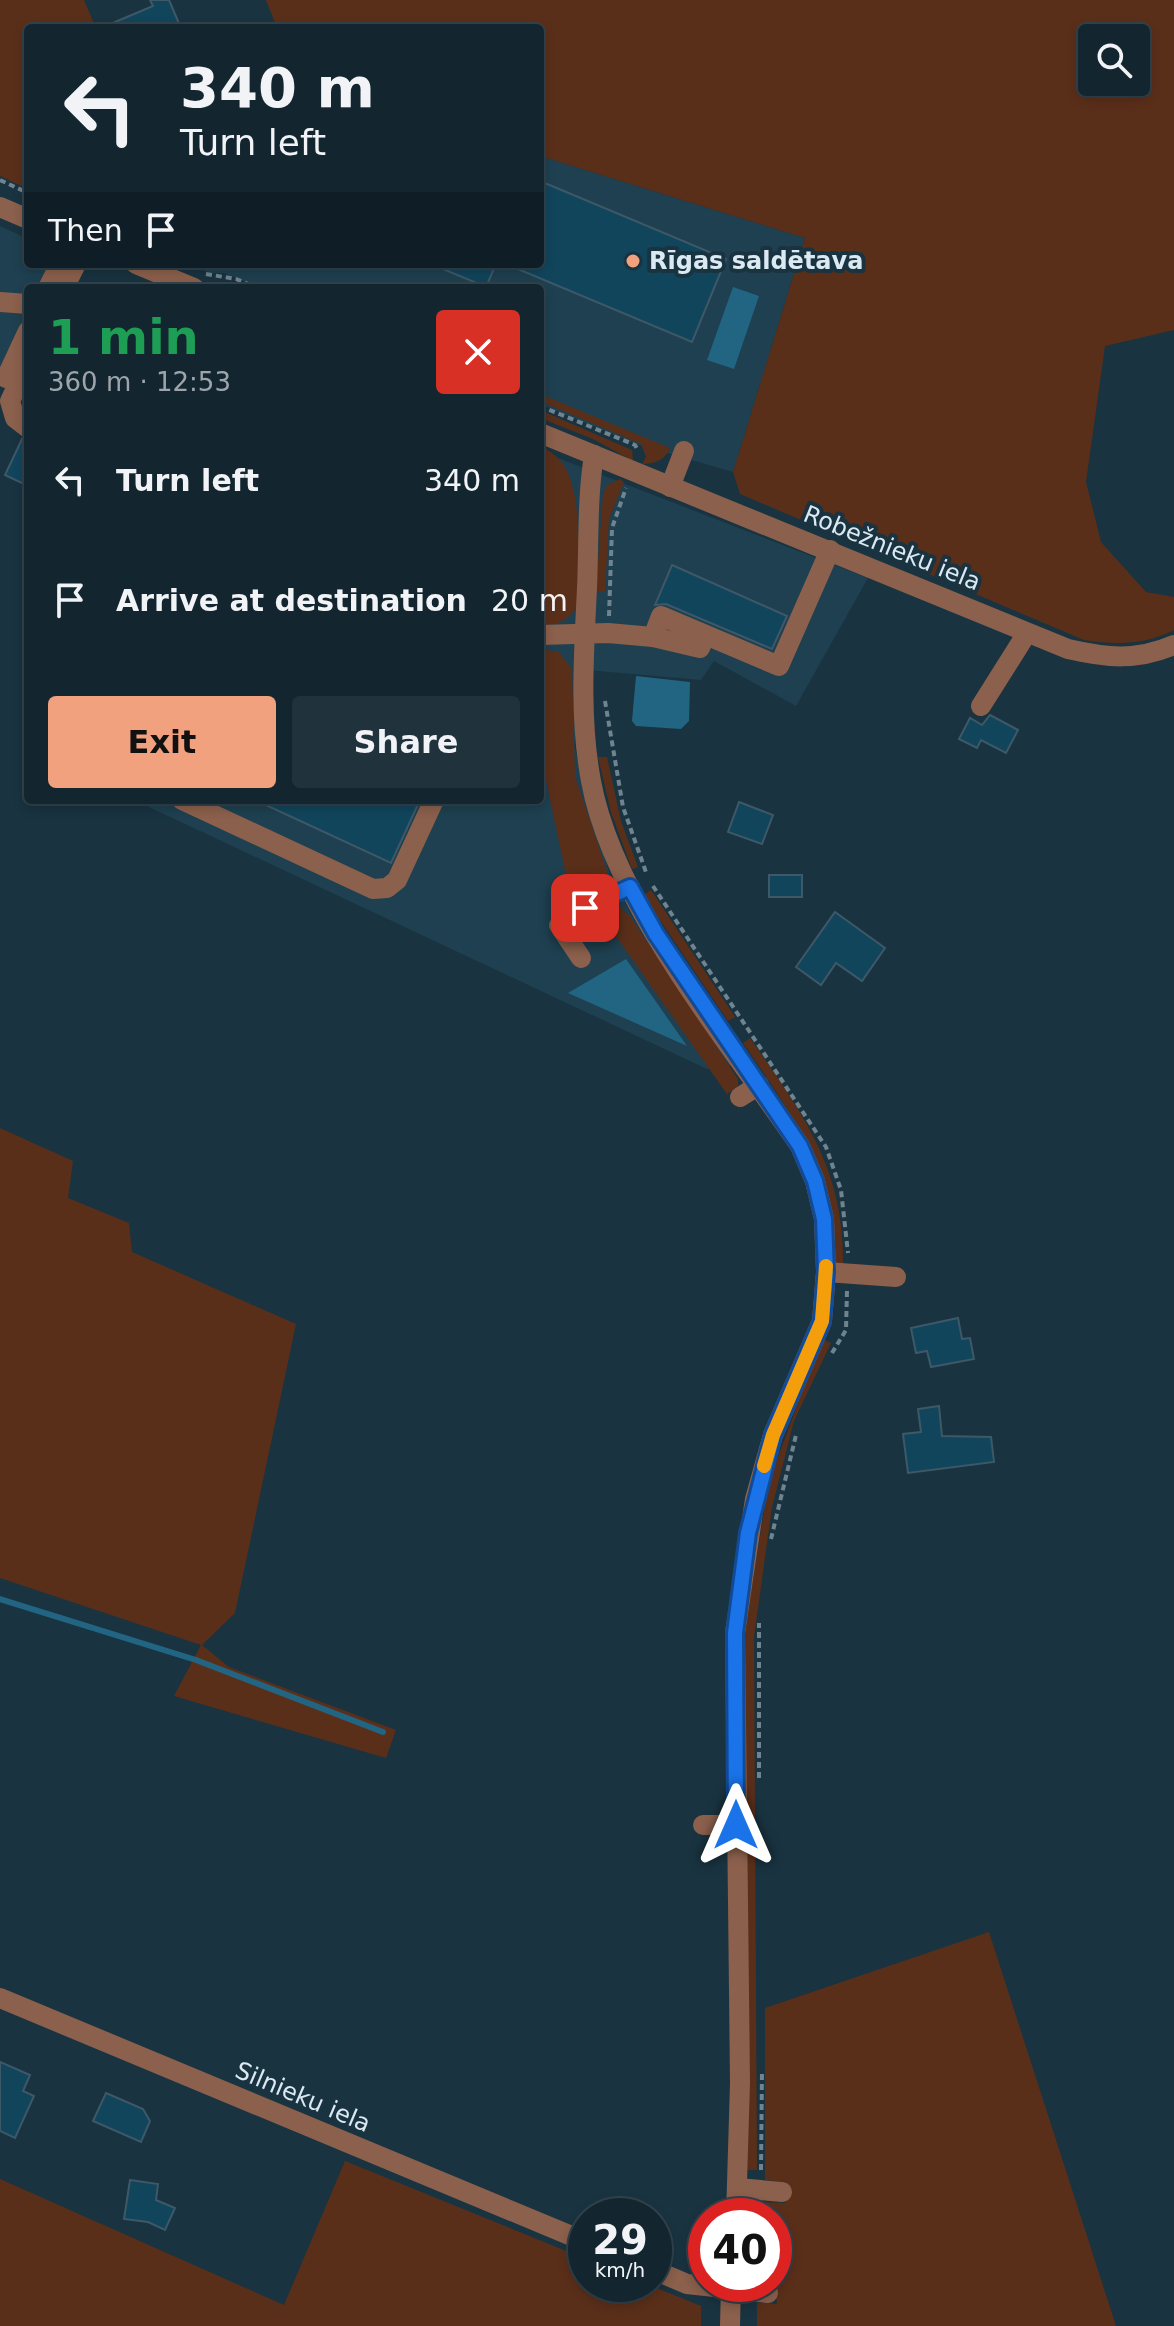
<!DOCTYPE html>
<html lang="en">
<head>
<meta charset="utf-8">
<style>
  :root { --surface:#132630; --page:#20323c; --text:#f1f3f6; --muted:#9da5ab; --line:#32434c; --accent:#f1a17d }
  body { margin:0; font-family:"DejaVu Sans",sans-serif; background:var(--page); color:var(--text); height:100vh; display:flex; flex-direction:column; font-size:30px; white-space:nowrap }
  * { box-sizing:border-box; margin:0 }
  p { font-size:26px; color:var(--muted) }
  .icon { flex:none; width:44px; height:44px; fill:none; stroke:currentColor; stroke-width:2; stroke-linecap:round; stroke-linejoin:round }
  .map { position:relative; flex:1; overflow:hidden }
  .side { position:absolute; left:24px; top:284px; width:520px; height:520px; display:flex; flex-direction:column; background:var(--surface); border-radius:8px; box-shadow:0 4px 12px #0003,0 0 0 2px var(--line) }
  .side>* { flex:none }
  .guide { position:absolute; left:24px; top:24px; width:520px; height:244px; border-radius:8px; box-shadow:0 4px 12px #0003,0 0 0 2px var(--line); background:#132630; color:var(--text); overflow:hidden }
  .controls { position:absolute; left:1078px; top:24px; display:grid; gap:16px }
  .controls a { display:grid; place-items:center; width:72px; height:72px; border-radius:8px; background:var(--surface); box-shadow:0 4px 12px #0003,0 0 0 2px var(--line); font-size:40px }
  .speed { position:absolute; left:568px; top:2198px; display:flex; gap:16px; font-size:40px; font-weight:700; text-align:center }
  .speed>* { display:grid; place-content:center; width:104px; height:104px; border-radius:50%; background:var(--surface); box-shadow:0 4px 12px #0003,0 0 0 2px var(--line); line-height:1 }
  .speed small { font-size:20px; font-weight:400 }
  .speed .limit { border:12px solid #d22; background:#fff; color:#111 }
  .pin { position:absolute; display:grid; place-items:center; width:68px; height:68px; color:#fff; margin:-34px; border-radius:16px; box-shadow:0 4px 12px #0006 }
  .me { position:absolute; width:88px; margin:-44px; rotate:0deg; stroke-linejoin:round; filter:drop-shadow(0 0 6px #0008) }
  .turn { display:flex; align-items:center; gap:28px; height:168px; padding:0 24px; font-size:36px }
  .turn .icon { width:104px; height:104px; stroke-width:2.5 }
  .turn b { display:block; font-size:56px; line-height:68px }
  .then { display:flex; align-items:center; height:76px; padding:0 24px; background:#0003; gap:16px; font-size:30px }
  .round { display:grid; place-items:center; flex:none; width:84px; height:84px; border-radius:8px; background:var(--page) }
  .summary { display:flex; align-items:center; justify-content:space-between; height:136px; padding:0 24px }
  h1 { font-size:48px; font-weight:700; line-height:60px; color:#1e9e55 }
  .cta { display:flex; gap:16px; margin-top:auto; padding:16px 24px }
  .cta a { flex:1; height:92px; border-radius:8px; background:var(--accent); color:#111; font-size:32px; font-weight:700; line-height:92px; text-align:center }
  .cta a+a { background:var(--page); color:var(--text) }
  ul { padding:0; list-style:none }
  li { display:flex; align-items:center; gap:24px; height:120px; padding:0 24px }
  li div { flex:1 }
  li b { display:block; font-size:30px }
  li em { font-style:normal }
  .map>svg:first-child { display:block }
  .built { fill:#1e4050 }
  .green { fill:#5a2f1a; fill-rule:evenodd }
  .water { fill:#226583 }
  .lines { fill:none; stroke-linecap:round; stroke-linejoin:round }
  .stream { stroke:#226583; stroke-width:6 }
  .building { fill:#11455c; stroke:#3e5867; stroke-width:2 }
  .path { stroke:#70848f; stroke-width:4; stroke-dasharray:6 4; stroke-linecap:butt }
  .minor { stroke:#8b604c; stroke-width:20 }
  .route-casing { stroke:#114b97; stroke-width:20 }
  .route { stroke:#1a73e8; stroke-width:14 }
  .slow { stroke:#f59e0b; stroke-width:14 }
  .poi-dot { fill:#f1a17d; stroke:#193340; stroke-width:3 }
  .labels { text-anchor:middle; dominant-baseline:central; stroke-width:8; stroke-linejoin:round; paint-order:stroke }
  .poi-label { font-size:24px; font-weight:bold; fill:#dbe9f2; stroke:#193340; text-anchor:start }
  .street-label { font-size:24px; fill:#dbe9f2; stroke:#193340 }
</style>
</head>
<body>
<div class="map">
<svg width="1174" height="2326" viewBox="0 0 1174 2326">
  <rect width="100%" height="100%" fill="#193340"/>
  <g class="built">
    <polygon points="540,156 805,238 733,472 636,444 540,404 540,288 261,288 224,273 211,273 185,264 540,264"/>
    <polygon points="0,226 28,239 28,264 52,264 44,288 28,288 28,322 0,382"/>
    <polygon points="540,451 868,578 796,706 714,661 701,680 575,669 575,747 585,795 611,877 631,914 732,1065 707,1069 134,800 540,800"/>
  </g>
  <g class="green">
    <polygon points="0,0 84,0 96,28 28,28 28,189 0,176"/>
    <path d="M266 0H1174V330L1105 346 1086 482 1101 542 1146 592 1174 597V630C1145 645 1116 645 1084 640L740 494 733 472 805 238 540 156V28H277ZM1092 38H1136V82H1092Z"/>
    <path d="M540 394 670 448C665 460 655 464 642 464L646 457 641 444 540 401Z"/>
    <polygon points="540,410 632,450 633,461 593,439 540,418"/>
    <path d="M540 445C546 449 554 454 560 460 586 491 577 568 577 607 567 621 557 626 540 625V557H546Z"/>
    <polygon points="620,479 624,482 609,519 605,591 596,591 603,494 607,485"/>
    <polygon points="540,649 559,652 572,669 575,776 608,874 602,889 612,906 621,908 630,916 738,1079 738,1086 727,1094 606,922 590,918 565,870 542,761"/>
    <polygon points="598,757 607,757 621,821 638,867 632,869 611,812"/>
    <polygon points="651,890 735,1017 728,1021 643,895"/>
    <path d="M750 1038C804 1116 845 1169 843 1268L835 1267C837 1177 791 1113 743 1043Z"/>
    <polygon points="0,1128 73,1161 68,1198 129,1223 132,1252 296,1324 235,1613 202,1645 229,1667 396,1730 386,1758 174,1696 201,1645 0,1578"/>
    <polygon points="822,1339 831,1343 794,1421 772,1507 754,1637 757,2170 747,2170 745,1630 769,1481"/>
    <polygon points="989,1932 1116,2326 757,2326 757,2302 777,2304 775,2286 759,2284 774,2284 774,2216 763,2216 764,2202 786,2203 786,2182 765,2180 765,2008"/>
    <polygon points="345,2161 586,2259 586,2284 647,2284 701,2306 701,2326 0,2326 0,2179 284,2305"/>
  </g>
  <g class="water">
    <polygon points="733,287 759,296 734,369 707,360"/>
    <polygon points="636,676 690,682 689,721 681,729 636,726 632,721"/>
    <polygon points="626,959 687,1046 568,993"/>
  </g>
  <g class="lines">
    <polyline class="stream" points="0,1599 196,1660 383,1732"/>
  </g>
  <g class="building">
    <polygon points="150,0 169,0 181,28 101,28 153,6"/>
    <polygon points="540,181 726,259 692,342 506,264 540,264"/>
    <polygon points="431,264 496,264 486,287"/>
    <polygon points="22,439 28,441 28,486 5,475"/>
    <polygon points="672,565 787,616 772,649 666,604 655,605"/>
    <polygon points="990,715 1018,730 1006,753 981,740 977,748 959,739 970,718 982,725"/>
    <polygon points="255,800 420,800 391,863"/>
    <polygon points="739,802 773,815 762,844 728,832"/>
    <rect x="769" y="875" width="33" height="22"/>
    <polygon points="835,912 885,948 862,981 836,963 821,985 796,967"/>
    <polygon points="958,1318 962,1339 970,1338 974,1359 931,1367 927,1351 916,1353 911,1328"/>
    <polygon points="939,1406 942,1436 991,1437 994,1462 908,1473 903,1434 921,1432 918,1409"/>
    <polygon points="0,2062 30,2075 23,2091 34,2096 15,2138 0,2131"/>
    <polygon points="106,2093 143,2109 150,2121 141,2142 93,2121"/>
    <polygon points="130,2180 158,2184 156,2200 175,2208 165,2230 148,2222 124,2219"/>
  </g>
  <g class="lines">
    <g class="path">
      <polyline points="0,180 28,193"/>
      <polyline points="206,274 236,279 258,288"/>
      <polyline points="540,406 635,445 638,451"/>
      <polyline points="609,616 612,528 626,488"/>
      <polyline points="605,701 623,807 647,875"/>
      <polyline points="653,886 826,1147 841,1190 848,1253"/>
      <polyline points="832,1353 846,1330 847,1290"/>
      <polyline points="771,1539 796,1435"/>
      <polyline points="759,1778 759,1623"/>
      <polyline points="761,2170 762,2071"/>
    </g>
    <g class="minor">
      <polyline points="0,207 28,219"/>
      <polyline points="136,264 194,288"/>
      <polyline points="48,288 60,264"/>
      <polyline points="64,288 76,264"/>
      <polyline points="0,302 28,304"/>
      <polyline points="28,363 10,401 15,418 28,428"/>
      <polyline points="6,378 28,331"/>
      <path d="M540 433 1068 649C1107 658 1137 661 1174 645"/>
      <path d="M594 455C587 499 589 543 587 588 584 652 579 717 591 781 613 903 730 1043 800 1146L815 1181 824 1219 826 1272 822 1321 773 1435 755 1499 735 1633 740 2083 736 2216"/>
      <polyline points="670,487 684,451"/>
      <polyline points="540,635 608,633 653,637 700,648 705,636"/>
      <polyline points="653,637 661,616 779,666 830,550"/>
      <polyline points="981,706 1027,633"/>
      <polyline points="182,800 373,889 387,888 397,880 434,800"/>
      <polyline points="581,958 559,925 608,895 630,887"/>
      <polyline points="740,1097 759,1085"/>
      <polyline points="826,1272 896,1277"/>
      <polyline points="703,1825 736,1825"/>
      <polyline points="0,1998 586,2242"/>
      <polyline points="738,2188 782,2192"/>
      <polyline points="654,2270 687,2284 768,2293"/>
      <polyline points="730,2326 731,2284"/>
    </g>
  </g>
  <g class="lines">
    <g class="route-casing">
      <polyline id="route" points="585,908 630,887 656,934 800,1146 815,1181 824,1219 826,1272 822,1321 773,1435 748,1533 735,1633 736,1825"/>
    </g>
    <use href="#route" class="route"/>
    <polyline class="slow" points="764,1466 773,1435 822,1321 826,1266"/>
  </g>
  <circle class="poi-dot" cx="633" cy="261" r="8"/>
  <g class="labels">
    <g class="poi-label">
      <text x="649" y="261">Rīgas saldētava</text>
    </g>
    <g class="street-label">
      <text transform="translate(892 548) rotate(22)">Robežnieku iela</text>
      <text transform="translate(303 2097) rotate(23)">Silnieku iela</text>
    </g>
  </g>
</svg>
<div class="controls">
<a><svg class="icon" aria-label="search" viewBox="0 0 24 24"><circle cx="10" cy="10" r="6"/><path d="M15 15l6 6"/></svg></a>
</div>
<div class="speed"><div>29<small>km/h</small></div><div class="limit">40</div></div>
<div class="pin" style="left:585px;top:908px;background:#d93025"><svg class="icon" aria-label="arrive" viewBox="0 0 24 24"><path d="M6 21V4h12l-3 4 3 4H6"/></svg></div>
<svg class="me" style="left:736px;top:1825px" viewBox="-20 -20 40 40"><path d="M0-17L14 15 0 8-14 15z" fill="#1a73e8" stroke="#fff" stroke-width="4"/></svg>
<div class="guide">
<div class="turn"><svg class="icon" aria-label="left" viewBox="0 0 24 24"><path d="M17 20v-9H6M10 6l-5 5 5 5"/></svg><div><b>340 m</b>Turn left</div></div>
<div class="then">Then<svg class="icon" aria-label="arrive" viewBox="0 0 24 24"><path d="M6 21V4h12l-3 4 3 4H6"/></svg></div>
</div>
<section class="side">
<div class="summary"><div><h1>1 min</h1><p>360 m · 12:53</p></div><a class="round" style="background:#d93025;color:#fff"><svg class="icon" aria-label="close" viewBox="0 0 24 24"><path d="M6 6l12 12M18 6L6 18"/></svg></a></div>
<ul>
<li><svg class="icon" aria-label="left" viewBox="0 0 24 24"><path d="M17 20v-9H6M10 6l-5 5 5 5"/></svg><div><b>Turn left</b></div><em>340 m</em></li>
<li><svg class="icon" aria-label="arrive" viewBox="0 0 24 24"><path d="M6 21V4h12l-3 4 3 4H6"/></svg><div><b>Arrive at destination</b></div><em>20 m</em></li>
</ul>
<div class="cta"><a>Exit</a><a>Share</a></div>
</section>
</div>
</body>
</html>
